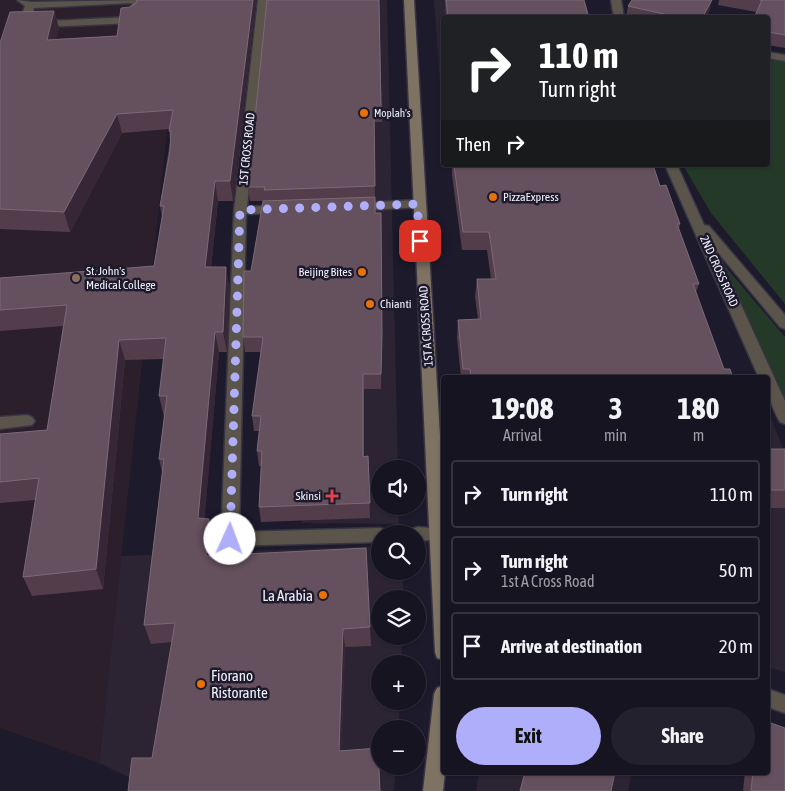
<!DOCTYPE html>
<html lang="en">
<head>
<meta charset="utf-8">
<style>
  :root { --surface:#161421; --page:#23212e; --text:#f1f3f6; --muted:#9e9ea5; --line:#35333f; --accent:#aeaefb }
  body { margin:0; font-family:"Asap Condensed",sans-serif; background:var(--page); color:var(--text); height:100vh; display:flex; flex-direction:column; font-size:19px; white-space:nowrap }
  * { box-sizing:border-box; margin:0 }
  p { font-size:16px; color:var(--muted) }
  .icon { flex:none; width:28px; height:28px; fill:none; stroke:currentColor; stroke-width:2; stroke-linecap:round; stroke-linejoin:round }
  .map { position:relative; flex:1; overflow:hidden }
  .details { position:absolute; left:441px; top:375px; width:329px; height:400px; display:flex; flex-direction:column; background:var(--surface); border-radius:5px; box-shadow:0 1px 4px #0004,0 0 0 1px var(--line) }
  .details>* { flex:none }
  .guide { position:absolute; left:441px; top:15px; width:329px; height:152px; border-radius:5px; box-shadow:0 1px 4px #0004,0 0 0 1px var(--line); background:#202124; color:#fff; overflow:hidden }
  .fabs { position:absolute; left:371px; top:460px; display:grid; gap:10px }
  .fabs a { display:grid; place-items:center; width:55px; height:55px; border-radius:50%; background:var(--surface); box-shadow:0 1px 4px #0004,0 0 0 1px var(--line); font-size:25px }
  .pin { position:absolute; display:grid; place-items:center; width:42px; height:42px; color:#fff; margin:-21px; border-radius:10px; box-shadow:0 2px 8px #0006 }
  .me { position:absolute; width:55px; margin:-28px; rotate:2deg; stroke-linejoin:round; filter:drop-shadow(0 0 4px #0008) }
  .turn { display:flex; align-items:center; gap:18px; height:105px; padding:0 15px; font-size:22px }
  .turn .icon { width:65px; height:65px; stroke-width:2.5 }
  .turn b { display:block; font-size:35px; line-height:42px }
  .then { display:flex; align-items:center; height:48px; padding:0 15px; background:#0003; gap:10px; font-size:19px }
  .eta { display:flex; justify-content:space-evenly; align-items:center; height:85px; text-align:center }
  .eta b { font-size:30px; font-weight:700; line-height:35px }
  .action { display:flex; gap:10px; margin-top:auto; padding:10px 15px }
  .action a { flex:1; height:58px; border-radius:30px; background:var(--accent); color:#111; font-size:20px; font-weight:700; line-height:58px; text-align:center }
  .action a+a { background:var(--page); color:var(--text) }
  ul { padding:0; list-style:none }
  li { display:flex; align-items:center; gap:15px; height:68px; margin:0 10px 8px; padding:0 5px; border:2px solid var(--line); border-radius:5px }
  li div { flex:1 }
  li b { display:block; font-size:19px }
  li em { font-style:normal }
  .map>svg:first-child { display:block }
  .commercial { fill:#2c2433 }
  .education { fill:#2c1f2c }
  .green { fill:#243928 }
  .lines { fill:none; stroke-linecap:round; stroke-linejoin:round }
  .lane-casing { stroke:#373445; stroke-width:3 }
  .street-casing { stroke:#373445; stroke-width:3 }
  .secondary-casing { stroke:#373445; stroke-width:3 }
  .lane { fill:#5b544a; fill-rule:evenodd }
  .street { fill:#5b544a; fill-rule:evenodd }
  .secondary { fill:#7e7262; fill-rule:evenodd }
  .wall { fill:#543d4b }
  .shaded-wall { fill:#372736 }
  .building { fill:#65505e; stroke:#7b6977 }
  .route { stroke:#aeaefb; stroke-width:9; stroke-dasharray:0 16.2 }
  .food-dot { fill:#e8710a; stroke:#1d1a2c; stroke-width:2 }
  .education-dot { fill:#8d6e63; stroke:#1d1a2c; stroke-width:2 }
  .health-dot { fill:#e0444e; stroke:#1d1a2c; stroke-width:2 }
  .labels { text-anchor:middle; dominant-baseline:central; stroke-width:5; stroke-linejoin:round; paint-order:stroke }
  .far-poi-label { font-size:11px; fill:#f2f1fe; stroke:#1d1a2c; text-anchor:start }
  .street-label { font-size:12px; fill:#f2f1fe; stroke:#1d1a2c }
  .poi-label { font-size:12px; fill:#f2f1fe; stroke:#1d1a2c; text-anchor:start }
  .near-poi-label { font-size:15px; fill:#f2f1fe; stroke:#1d1a2c; text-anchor:end }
</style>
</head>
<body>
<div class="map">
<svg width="785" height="791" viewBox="0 0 785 791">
  <rect width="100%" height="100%" fill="#1d1a2c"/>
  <g class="commercial">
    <polygon points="331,0 387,0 398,469 380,469 380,506 398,506 399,524 302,523"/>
    <polygon points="434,0 518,0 522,17 444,18 444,140"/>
    <polygon points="768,411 785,453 785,672 768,667"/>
    <polygon points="380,546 380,571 403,571 403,599 380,599 380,636 402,636 401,664 380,664 380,701 400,701 398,729 380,729 380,766 396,766 394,791 157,791 99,763 121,556"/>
    <polygon points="479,773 632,773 628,791 476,791"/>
  </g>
  <polygon class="education" points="0,0 181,0 99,763 0,728"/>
  <g class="green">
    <polygon points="768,59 785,62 785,304 711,213 683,165 768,165"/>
    <polygon points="725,266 785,337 785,400"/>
  </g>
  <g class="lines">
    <g class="lane-casing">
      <g id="lane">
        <path d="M17 0 32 2 142 0 138 20 133 23 23 28 18 25 25 6ZM132 3 129 17 29 22 34 8Z"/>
        <polygon points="27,415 32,417 35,421 32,425 0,429 0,417"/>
      </g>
    </g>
    <g class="street-casing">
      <g id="street">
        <polygon points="258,0 268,0 247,207 281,205 287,209 281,213 246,214 239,532 380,528 386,530 388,534 380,534 380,542 230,546 224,544 221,539 234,211"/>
        <polygon points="611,0 621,0 624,18 614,18"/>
        <polygon points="768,52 785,55 785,61 768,58"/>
        <path d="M665 165H677L704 225 709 226 785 315V329L780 327 716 250 785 401V424L780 422C771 407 768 394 768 378H759Z"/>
        <polygon points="417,200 423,204 421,207 354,211 348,207 354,203"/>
        <polygon points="418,527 444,529 444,539 418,541 418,534 410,534 412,529"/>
        <polygon points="768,689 785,695 785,713 768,707"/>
      </g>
    </g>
    <g class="secondary-casing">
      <g id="secondary">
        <polygon points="404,0 414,0 444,502 444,660 437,658 435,652"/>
        <polygon points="444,685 445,772 443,791 423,791 434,694 437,688"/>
      </g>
    </g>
    <use href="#lane" class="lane"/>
    <use href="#street" class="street"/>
    <use href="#secondary" class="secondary"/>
  </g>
  <g class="wall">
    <polygon points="256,0 233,201 218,201 211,267 226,267 229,287 227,352 219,352 204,519 214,539 212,555 370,627 371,646 345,647 341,751 380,791 152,758 172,642 151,644 144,625 162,472 159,459 164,417 159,396 164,359 125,360 103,589 32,596 23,577 35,500 0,503 0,434 47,430 63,326 0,331 0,278 154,266 162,217 160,206 170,141 169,129 122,133 70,232 0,229 0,43 54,11 59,28 56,39 117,36 130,7 136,3"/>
    <polygon points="379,0 382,122 374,122 375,213 382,349 381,389 364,389 364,457 368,456 370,518 261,522 259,507 262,466 259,466 257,451 259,431 254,431 252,416 261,352 245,352 243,337 251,271 265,201 250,201 248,187"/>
    <polygon points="445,0 584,0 589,18 446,18"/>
    <polygon points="719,0 785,0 785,48 768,45 768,18 756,12 718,5"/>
    <polygon points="628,6 710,9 706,18 626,18"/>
    <polygon points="452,165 653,165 660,186 680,224 679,229 699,284 696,292 724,369 733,378 461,378 457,338 458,320 478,319 475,297 477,279 491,279 487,250 462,250 452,175"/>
    <rect x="768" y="449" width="17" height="59"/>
    <polygon points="745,772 768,772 785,791 743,791"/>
  </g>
  <g class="shaded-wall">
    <polygon points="253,0 256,0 233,201 230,181"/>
    <polygon points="712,0 710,9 706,18 702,18"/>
    <polygon points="54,11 59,28 51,58 47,40"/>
    <polygon points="117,114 122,133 70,232 64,212"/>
    <polygon points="215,181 218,201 209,287 205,267"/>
    <polygon points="226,267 229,287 227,352 223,332"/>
    <polygon points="215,332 219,352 203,538 198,518"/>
    <polygon points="382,334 382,349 381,389 381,374"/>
    <polygon points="119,340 125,360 103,589 96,569"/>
    <polygon points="209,519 214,539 211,575 206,556"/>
    <polygon points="343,629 345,647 341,768 339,751"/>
  </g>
  <g class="building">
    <polygon points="137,0 253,0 230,181 215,181 205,267 226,267 223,332 215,332 198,518 209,519 206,556 366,548 370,627 343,629 339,751 378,748 380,791 128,791 132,758 152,758 175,623 144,625 164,459 159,459 167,396 159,396 166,338 119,340 96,569 23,577 39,478 0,482 0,434 47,430 67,305 0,310 0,278 154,266 164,206 160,206 170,151 171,131 169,131 173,110 117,114 64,212 0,209 0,43 10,12 54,11 47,40 117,36 121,8 130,7 136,3"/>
    <polygon points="267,0 379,0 381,109 374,109 375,186 264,190 265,187 248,187"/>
    <polygon points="446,0 584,0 589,18 448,18"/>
    <polygon points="632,0 712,0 702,18 682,18 628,6"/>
    <polygon points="760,0 785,0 785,35 768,32 768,18 754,18 762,0"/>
    <polygon points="454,165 653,165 660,186 666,185 680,224 677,224 699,284 693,284 724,369 730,369 733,378 471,378 470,369 463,369 458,320 481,319 477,279 496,279 489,232 463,232"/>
    <polygon points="375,197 375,213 381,213 382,334 381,374 363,374 363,457 368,456 370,503 259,507 262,451 257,451 261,416 252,416 263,337 243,337 244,271 251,271 263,201"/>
    <rect x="768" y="449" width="17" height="41"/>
    <polygon points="768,722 785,728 785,791 751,791 753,772 768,772"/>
    <polygon points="525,772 615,772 611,791 520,791"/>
  </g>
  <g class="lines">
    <polyline class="route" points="230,539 240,210 417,204 420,241"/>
  </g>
  <g class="food-dot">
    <circle cx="364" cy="113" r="5"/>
    <circle cx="493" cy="197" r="5"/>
    <circle cx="362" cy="272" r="5"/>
    <circle cx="370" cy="304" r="5"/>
    <circle cx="323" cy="595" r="5"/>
    <circle cx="201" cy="684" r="5"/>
  </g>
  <circle class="education-dot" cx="76" cy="278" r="5"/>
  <path class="health-dot" d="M329.5 488.5h5v5h5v5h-5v5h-5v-5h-5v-5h5z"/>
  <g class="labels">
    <g class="far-poi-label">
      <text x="374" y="113">Moplah's</text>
    </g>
    <g class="street-label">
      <text transform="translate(247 149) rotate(-84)">1ST CROSS ROAD</text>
      <text transform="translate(719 271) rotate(66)">2ND CROSS ROAD</text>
      <text transform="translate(426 326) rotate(-94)">1ST A CROSS ROAD</text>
    </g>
    <g class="poi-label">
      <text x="503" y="197">PizzaExpress</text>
      <text x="86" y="271">St. John's<tspan x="86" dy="14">Medical College</tspan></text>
      <text x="352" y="272" text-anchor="end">Beijing Bites</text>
      <text x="380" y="304">Chianti</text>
      <text x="321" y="496" text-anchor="end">Skinsi</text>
    </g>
    <g class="near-poi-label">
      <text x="313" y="595">La Arabia</text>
      <text x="211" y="675" text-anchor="start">Fiorano<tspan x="211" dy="17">Ristorante</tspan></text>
    </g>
  </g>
</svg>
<div class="fabs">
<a><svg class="icon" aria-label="sound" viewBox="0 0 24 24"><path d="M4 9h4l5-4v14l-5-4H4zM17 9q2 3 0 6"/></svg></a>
<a><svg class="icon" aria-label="search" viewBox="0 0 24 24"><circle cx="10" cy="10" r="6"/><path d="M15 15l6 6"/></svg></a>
<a><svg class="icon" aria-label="layers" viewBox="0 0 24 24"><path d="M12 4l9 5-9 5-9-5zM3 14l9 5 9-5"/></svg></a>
<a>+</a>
<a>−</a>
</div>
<div class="pin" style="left:420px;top:241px;background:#d93025"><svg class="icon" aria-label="arrive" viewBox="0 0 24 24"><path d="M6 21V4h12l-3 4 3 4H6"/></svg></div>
<svg class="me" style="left:230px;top:539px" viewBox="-20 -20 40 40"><circle r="19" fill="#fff"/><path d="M0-13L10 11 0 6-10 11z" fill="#aeaefb"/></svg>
<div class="guide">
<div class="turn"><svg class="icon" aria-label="right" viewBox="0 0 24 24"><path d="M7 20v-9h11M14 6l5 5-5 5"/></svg><div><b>110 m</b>Turn right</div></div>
<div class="then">Then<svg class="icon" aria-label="right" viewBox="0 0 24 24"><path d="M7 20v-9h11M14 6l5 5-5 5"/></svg></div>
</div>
<section class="details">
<div class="eta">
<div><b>19:08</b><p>Arrival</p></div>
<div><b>3</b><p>min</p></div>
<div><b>180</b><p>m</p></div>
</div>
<ul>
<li><svg class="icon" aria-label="right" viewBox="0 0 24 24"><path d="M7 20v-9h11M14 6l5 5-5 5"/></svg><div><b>Turn right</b></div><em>110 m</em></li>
<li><svg class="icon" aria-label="right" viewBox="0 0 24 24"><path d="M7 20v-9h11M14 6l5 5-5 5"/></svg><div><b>Turn right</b><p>1st A Cross Road</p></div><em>50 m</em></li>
<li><svg class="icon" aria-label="arrive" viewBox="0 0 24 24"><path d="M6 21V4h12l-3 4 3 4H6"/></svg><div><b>Arrive at destination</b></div><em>20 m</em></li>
</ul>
<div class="action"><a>Exit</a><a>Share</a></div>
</section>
</div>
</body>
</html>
